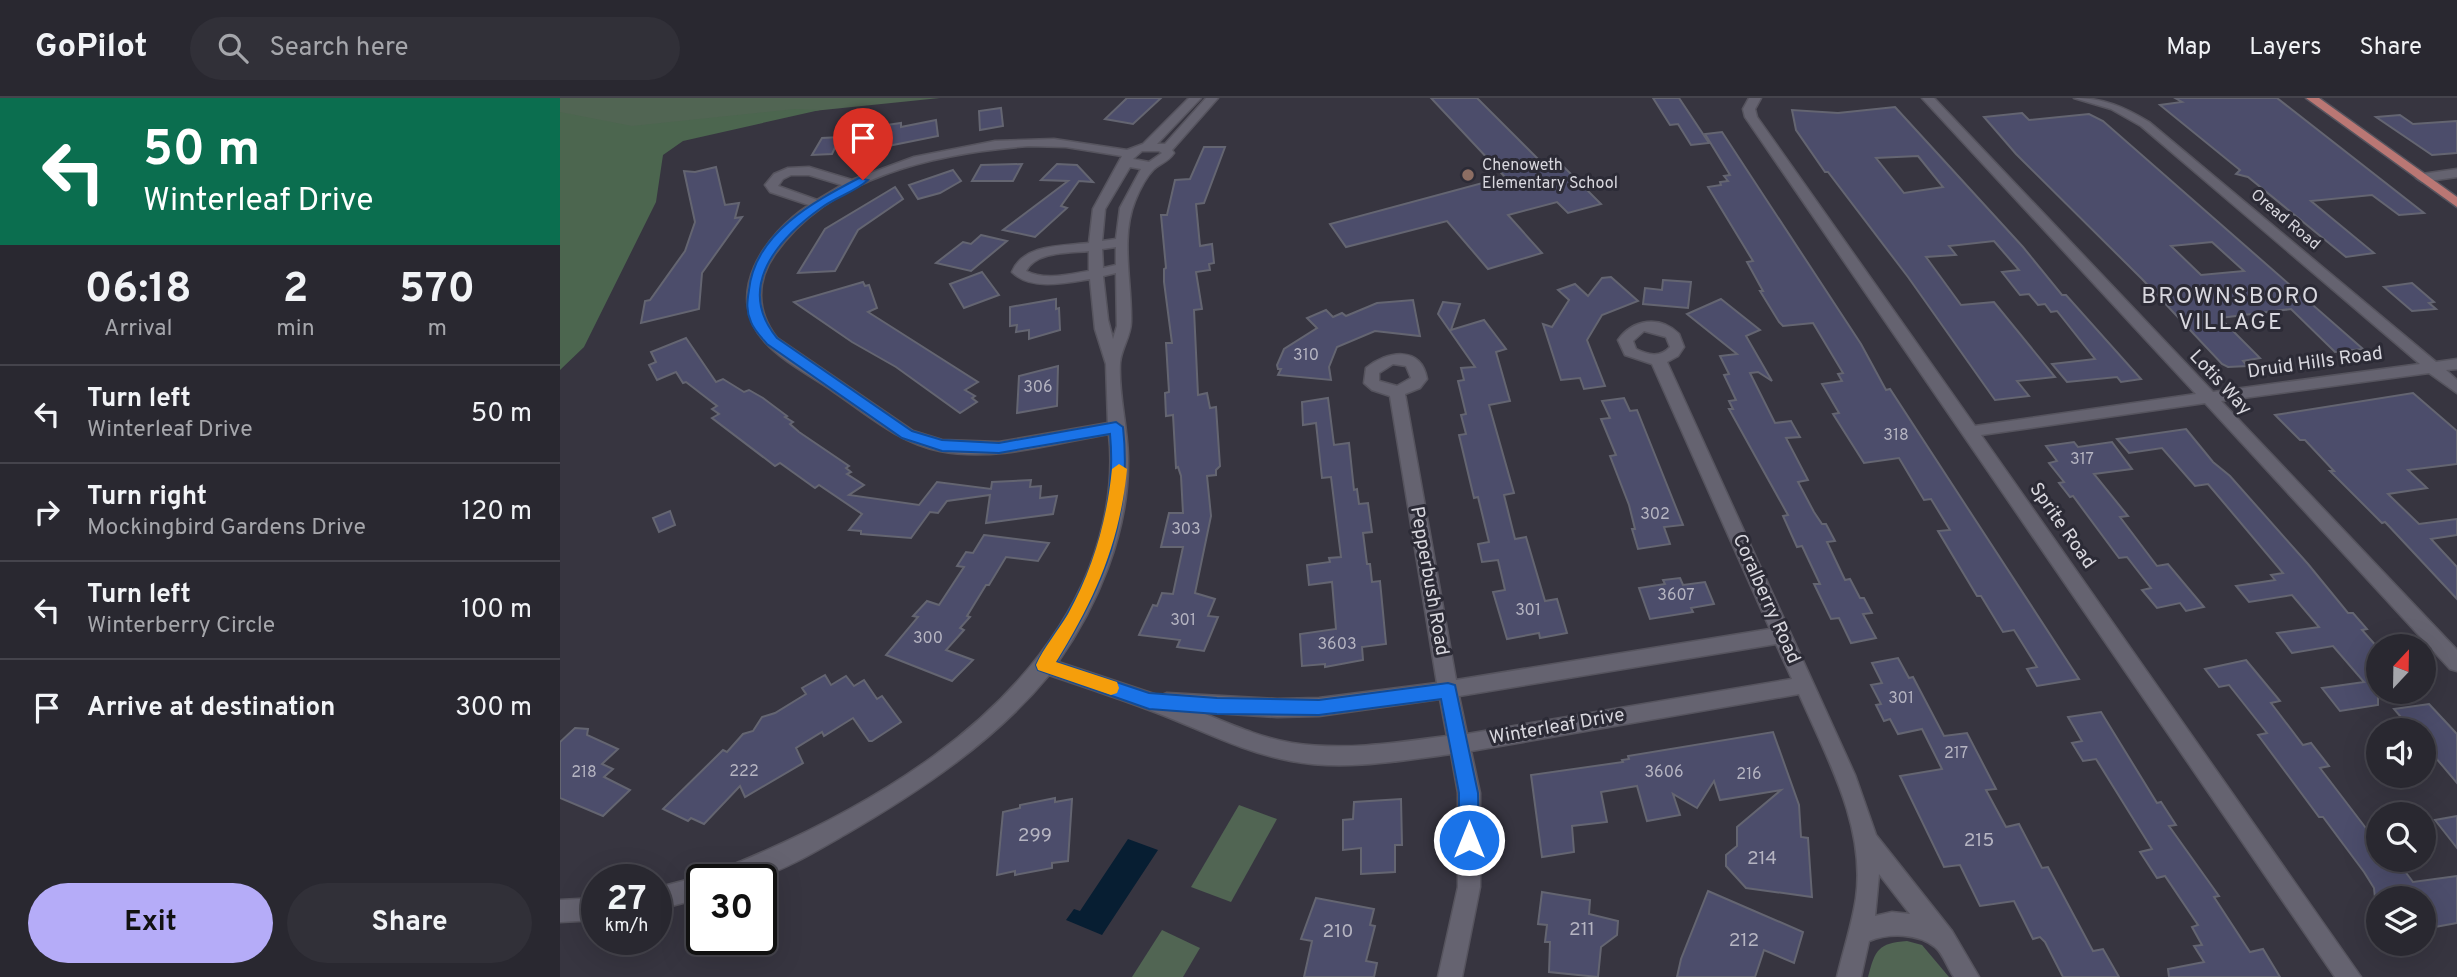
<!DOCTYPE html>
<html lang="en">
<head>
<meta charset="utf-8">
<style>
  :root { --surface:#292830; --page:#313038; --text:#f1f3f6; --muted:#a5a6ab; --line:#45444c; --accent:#b5acf8 }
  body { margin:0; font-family:Overpass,sans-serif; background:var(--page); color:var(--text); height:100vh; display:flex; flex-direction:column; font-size:26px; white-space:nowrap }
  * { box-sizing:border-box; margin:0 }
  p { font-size:23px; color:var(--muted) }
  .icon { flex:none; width:38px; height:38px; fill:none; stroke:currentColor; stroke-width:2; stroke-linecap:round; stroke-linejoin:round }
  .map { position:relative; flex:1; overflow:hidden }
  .side { display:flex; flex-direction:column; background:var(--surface); width:560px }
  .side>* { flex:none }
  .top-card { background:#0b6e4f; color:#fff; overflow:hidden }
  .needle { width:46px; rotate:22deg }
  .buttons { position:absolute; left:1806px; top:536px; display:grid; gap:14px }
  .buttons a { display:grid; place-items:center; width:70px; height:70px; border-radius:50%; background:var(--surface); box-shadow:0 7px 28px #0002,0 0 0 2px var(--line); font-size:35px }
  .speed { position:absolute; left:21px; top:766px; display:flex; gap:14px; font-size:35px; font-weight:700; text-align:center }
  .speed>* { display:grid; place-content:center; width:91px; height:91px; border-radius:50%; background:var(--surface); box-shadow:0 7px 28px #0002,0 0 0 2px var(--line); line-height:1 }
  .speed small { font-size:18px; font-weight:400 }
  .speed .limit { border:4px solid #111; border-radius:10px; background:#fff; color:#111 }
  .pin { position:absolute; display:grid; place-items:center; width:60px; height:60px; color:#fff; margin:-72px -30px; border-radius:50% 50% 50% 0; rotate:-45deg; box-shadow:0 0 7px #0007 }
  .pin .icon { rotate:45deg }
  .me { position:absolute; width:77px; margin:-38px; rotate:0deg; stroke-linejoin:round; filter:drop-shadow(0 0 5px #0008) }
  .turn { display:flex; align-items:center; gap:24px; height:147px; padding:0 28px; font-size:32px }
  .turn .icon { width:91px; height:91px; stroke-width:2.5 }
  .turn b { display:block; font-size:49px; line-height:60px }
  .eta { display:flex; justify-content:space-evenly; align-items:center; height:119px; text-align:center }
  .eta b { font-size:42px; font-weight:700; line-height:49px }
  .primary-button { display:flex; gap:14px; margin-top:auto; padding:14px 28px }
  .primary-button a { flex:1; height:80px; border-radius:42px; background:var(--accent); color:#111; font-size:28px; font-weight:700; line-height:80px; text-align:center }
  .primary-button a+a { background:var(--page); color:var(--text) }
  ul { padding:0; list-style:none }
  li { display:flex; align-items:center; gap:21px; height:98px; padding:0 28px; border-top:2px solid var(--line) }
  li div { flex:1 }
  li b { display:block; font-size:26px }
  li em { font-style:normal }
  header { display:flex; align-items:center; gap:42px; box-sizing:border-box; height:98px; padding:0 35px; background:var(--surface); border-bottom:2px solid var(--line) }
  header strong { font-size:33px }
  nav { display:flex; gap:38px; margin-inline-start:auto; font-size:24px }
  .search { width:490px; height:63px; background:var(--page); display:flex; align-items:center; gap:18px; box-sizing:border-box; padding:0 24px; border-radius:38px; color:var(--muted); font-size:26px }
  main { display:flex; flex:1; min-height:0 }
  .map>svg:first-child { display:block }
  .green { fill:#516553 }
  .forest { fill:#4c664f }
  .water { fill:#071e32 }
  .building { fill:#4c4d6b; stroke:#646571; stroke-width:2; fill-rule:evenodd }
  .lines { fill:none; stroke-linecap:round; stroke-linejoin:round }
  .minor-casing { stroke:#56545e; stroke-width:3 }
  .major-casing { stroke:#56545e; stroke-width:3 }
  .minor { fill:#656370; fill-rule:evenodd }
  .major { fill:#ba7774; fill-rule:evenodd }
  .route { fill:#1a73e8; stroke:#114b97; stroke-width:2 }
  .slow { fill:#f59e0b }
  .education-dot { fill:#8d6e63; stroke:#2c2b36; stroke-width:2.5 }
  .labels { text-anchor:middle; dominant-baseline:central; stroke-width:6; stroke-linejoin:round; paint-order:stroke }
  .far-poi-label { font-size:16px; fill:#d8d7de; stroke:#2c2b36; text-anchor:start }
  .far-street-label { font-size:16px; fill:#d8d7de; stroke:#2c2b36 }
  .number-label { font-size:16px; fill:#b5b4c1 }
  .street-label { font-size:19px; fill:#d8d7de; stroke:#2c2b36 }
  .near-number-label { font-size:19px; fill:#b5b4c1 }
  .quarter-label { font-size:23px; letter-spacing:2px; fill:#d8d7de; stroke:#2c2b36 }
</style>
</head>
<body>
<header>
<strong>GoPilot</strong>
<div class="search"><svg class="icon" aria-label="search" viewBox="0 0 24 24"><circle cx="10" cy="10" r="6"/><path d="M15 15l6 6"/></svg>Search here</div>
<nav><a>Map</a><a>Layers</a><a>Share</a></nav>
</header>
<main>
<section class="side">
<div class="top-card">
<div class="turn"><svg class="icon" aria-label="left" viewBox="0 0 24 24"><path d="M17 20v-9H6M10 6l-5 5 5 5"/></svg><div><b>50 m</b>Winterleaf Drive</div></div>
</div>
<div class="eta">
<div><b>06:18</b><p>Arrival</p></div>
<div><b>2</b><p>min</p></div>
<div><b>570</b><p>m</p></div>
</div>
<ul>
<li><svg class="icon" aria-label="left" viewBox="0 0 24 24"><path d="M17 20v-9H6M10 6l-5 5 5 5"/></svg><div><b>Turn left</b><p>Winterleaf Drive</p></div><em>50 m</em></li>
<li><svg class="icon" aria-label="right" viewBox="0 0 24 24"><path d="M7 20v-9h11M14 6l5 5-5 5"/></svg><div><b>Turn right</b><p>Mockingbird Gardens Drive</p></div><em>120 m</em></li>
<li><svg class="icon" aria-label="left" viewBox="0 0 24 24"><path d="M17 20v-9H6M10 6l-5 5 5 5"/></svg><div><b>Turn left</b><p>Winterberry Circle</p></div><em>100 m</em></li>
<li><svg class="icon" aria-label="arrive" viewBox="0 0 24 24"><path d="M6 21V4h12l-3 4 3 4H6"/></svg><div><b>Arrive at destination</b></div><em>300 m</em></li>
</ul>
<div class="primary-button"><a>Exit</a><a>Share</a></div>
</section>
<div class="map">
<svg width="1897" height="879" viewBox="0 0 1897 879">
  <rect width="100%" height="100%" fill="#373540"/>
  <g class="green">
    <polygon points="0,0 380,0 10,38 0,35"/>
    <polygon points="679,707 717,721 671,804 631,789"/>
    <polygon points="602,832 640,850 623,879 572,879"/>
    <path d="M1347 843 1362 847 1389 879H1308C1315 852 1318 845 1347 843Z"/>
  </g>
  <polygon class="forest" points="235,11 260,12 123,43 103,57 96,104 24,249 0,272 0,14 72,28"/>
  <polygon class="water" points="568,741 598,752 542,837 506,822 514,811 520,813"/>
  <g class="building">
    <polygon points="567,0 601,0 573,26 545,21"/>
    <polygon points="871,0 917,0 987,70 1001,66 1041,106 1008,115 997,104 948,117 982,155 928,171 887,123 786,149 770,126 945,79"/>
    <polygon points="1093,0 1119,0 1149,45 1131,47 1118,26 1110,27"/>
    <polygon points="1615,0 1717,0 1864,115 1839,117 1812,97 1751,103 1814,155 1786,159 1688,79 1676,76 1680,72 1600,7 1622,4"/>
    <path d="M1335 9 1463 149 1502 197H1506L1581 281 1561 284 1557 279 1507 284 1492 266 1535 261 1497 213 1491 214 1485 206 1478 207 1469 196 1460 197 1442 174 1459 172 1434 143 1389 148 1396 157 1366 159 1401 207 1434 204 1495 279 1457 283 1469 298 1435 302 1348 179 1268 74H1265L1236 32 1232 12 1278 15ZM1358 58 1383 89 1344 95 1316 60Z"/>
    <polygon points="441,10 443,28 420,32 419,13"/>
    <path d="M1462 15 1469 22 1529 16 1543 23 1803 251 1775 254 1731 211 1660 220 1700 260 1683 263 1687 268 1668 269 1662 266 1582 181 1456 56 1424 19ZM1652 144 1684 173 1641 177 1611 148Z"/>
    <polygon points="1840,17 1853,26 1897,23 1897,55 1872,57 1816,19"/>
    <polygon points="376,22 378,38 328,48 326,27 341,25 341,29"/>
    <polygon points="1162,34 1301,246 1326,292 1330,291 1519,581 1477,588 1467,571 1477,569 1454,532 1443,534 1421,498 1417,498 1378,433 1390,432 1371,401 1364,402 1339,360 1304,365 1273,316 1279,315 1262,286 1282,283 1278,276 1283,275 1253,225 1223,228 1219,224 1200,193 1203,193 1187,164 1193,163 1148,89 1161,87 1160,84 1168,83 1164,78 1170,77 1145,36"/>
    <polygon points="280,39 272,56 252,57 262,40"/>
    <polygon points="644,49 665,49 644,105 636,106 640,148 652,146 654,165 649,166 650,172 636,174 642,211 634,212 638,297 647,295 650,310 656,309 660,368 656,372 656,377 647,378 651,418 635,495 655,501 648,518 658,519 644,553 617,549 620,542 579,537 593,507 597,508 602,495 613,496 623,449 601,449 609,415 623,415 621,378 618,369 616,370 613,317 606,318 605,295 609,294 606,245 612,245 604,184 604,171 606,170 601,117 607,117 615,82 630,81"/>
    <polygon points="462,66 453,83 412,83 421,67"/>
    <polygon points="497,66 517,67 533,84 519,83 501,108 507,110 475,139 443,132 508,83 481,82"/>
    <polygon points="156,69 165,107 179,105 175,120 182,119 142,175 139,211 81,225 85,203 90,202 125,153 135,124 124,73 135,74"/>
    <polygon points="393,72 401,83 380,95 358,101 349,87"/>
    <polygon points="335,89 343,101 298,132 275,173 238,175 265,131"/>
    <polygon points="421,137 447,143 411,173 376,165 403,144 411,146"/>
    <polygon points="422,174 439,197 404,210 390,186"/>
    <polygon points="1051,179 1078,203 1042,217 1027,242 1045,288 1024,291 1020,280 1001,282 983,226 992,229 1009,202 998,192 1015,186 1028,198 1042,180"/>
    <polygon points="1103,182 1131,184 1128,210 1083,206 1085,190 1102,192"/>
    <polygon points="303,184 305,188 309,187 317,210 308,214 418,284 405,292 415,298 412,300 417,304 400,315 336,269 292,244 234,204"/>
    <polygon points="1852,185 1874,204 1869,205 1876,211 1852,213 1824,189"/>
    <polygon points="496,201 496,211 499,210 500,232 469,241 469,232 456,234 457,227 450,228 450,209"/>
    <polygon points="1161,201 1200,232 1186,238 1212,283 1198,274 1190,275 1215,325 1231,323 1240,339 1226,340 1248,382 1238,384 1254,414 1262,426 1266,426 1275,443 1267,444 1285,482 1290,481 1300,500 1304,500 1312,515 1303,516 1316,540 1291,545 1279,520 1271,521 1254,486 1260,486 1242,448 1237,449 1223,418 1228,417 1169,311 1173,311 1169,303 1176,302 1164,277 1169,276 1160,258 1177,256 1127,216"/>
    <polygon points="853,202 860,238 815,233 777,249 769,269 771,282 718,277 721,271 718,271 717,267 724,251 757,230 747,220 766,212 773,219 782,215 786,218 817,205"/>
    <polygon points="883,204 900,206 891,232 924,222 946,251 936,254 950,303 929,307 954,395 944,397 955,441 966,439 985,503 997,501 1007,535 980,540 979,535 947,541 933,494 945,492 938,462 922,464 918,446 929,444 918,399 914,400 899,337 906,336 901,317 906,316 898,283 904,282 901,270 915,269 878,216"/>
    <polygon points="126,240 156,284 163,281 184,294 189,292 203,300 227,318 225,319 233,324 230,326 239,334 289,368 286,370 291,374 287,376 304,387 289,397 359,407 377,384 431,391 432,384 471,382 470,389 481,388 480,400 497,398 493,416 426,425 430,397 387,403 378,415 370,414 351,440 301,436 301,433 289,432 302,416 259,387 255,390 220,365 215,368 152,320 159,316 152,311 157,308 126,284 123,285 116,274 97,282 89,267 96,264 91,254"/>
    <polygon points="498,268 497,308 457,315 459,278"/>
    <polygon points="1853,295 1897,333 1897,366 1848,372 1867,390 1828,396 1859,426 1897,421 1897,437 1871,441 1897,469 1897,501 1825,424 1822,425 1770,373 1774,373 1745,342 1740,342 1715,317"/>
    <polygon points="768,300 774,347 789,345 794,392 797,391 799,406 808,405 812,434 803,435 807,466 810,466 812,484 820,483 826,546 802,549 803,562 765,569 765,566 742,568 740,536 776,531 772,484 749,487 747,467 770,464 769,460 781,459 771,379 762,380 756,325 743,327 742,304"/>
    <polygon points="1064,300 1070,313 1077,312 1123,427 1104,429 1110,446 1078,451 1072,431 1075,431 1069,407 1050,358 1056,357 1041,321 1050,320 1042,303"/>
    <polygon points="1626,331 1653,364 1670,378 1748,466 1788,515 1793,515 1807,531 1802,532 1818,550 1818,607 1780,613 1762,590 1804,584 1773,548 1732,555 1717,535 1759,529 1732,497 1689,504 1676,488 1715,482 1711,477 1723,475 1648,386 1635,388 1602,350 1569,355 1557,341"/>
    <polygon points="1514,344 1518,349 1552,344 1572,371 1534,376 1568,418 1560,419 1597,468 1608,466 1644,509 1626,513 1620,505 1597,510 1582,492 1591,490 1567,459 1559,460 1513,398 1510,399 1499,385 1504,384 1489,365 1497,363 1486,348"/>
    <polygon points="110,413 115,427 99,434 93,420"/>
    <polygon points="424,437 489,445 478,463 446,459 429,487 426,487 407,518 410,519 400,530 404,532 386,552 413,562 392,583 326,557 358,519 353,518 367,503 379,507 404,469 397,468 406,454 413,455"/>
    <polygon points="1120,480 1123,487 1145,484 1154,506 1131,510 1133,514 1090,521 1079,490 1105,486 1103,482"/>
    <polygon points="1338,560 1349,580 1353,579 1384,638 1407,635 1436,691 1426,692 1446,729 1459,726 1482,770 1488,769 1533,853 1543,851 1559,879 1503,879 1485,844 1480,839 1473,841 1454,803 1420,808 1400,767 1384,769 1340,678 1382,671 1362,631 1338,636 1330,621 1324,623 1316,607 1321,606 1311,587 1322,585 1312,565"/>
    <polygon points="1686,562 1720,603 1711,605 1743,647 1751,645 1769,668 1760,670 1818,746 1818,761 1830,761 1836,769 1841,768 1853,784 1897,778 1897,825 1864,831 1864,800 1815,800 1814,790 1804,774 1763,719 1759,719 1698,637 1707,635 1669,587 1659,589 1645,571"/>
    <polygon points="265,577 271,587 286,578 294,588 304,582 317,601 322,598 341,624 312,643 309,643 293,620 264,638 262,634 236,650 243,665 185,699 180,688 144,726 131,720 128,723 103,711 163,652 167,654 183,636 193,633 202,619 215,615 246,596 242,590"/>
    <polygon points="1869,606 1897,636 1897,685 1864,646 1864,632 1852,632 1834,611"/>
    <polygon points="1541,614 1597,705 1601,704 1616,727 1609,728 1659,798 1654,799 1690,854 1703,851 1720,879 1609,879 1608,871 1644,864 1634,848 1642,847 1632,829 1638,827 1605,778 1597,780 1580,754 1592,751 1536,661 1523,663 1512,645 1522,643 1508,619"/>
    <polygon points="15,630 28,631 27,637 58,651 42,666 53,671 44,679 70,692 43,718 0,700 0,644"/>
    <polygon points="1213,634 1239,707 1241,739 1248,740 1252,799 1186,790 1166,768 1166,757 1177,748 1177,729 1221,692 1160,702 1154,683 1137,710 1113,696 1120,717 1087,723 1077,688 1041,694 1047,724 1012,728 1014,754 982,759 971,677 1063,664 1062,662 1069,661 1068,658"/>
    <polygon points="495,700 495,704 512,701 508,763 492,765 492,770 455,777 455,773 437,777 443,714 460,710 460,707"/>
    <polygon points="841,701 842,747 835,747 835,774 801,776 801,750 783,752 783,722 793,721 794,704"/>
    <polygon points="1897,718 1897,750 1875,722"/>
    <polygon points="1148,793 1243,834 1234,865 1204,852 1195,879 1117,879 1121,861"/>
    <polygon points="982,794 1030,802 1029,816 1058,823 1057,837 1041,849 1038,879 989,874 990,844 985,844 987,827 978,826"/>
    <polygon points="756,800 814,811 810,827 815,828 806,863 817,865 814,879 744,879 752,843 741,841"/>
  </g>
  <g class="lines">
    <g class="minor-casing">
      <g id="minor">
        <path d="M629 0H641L597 46H605L646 0H658L612 52 614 55C608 64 601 65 594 71 586 79 579 93 575 103 560 140 572 185 571 224 571 238 561 251 560 265 558 298 569 333 568 366 568 435 538 507 498 564L600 598 607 595 717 601 759 600 877 585 830 298 812 292 804 285 806 270C827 253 861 247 867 281L860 290 845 296 896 582 1210 531 1092 266 1065 257 1058 242C1073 221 1100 217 1119 236L1124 249 1118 258 1107 264 1295 677 1316 737 1392 833 1419 879H1394C1388 871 1383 855 1375 849 1357 835 1329 835 1309 843L1301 879H1277C1283 853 1292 827 1296 800 1306 729 1267 660 1239 596L911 653 920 695V789L902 879H878L898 789V695L891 656C839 663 783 673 731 663 687 655 645 634 605 618 567 603 528 590 489 577 435 643 360 693 286 736 258 752 227 771 195 781 182 785 165 782 152 782L155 774C301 716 467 624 529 471 546 427 554 382 549 336 495 345 435 364 380 353 339 345 308 317 274 294 253 279 223 264 205 244 162 197 205 136 249 107L210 94 205 87 214 76 228 70 249 69 292 82 354 59 435 43 494 41 567 52 583 46ZM469 48 506 49 562 58 533 111 529 145C503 148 463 146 452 174 471 193 506 185 530 181L535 231 546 266 548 325 439 344 382 342 353 333 217 240C196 213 196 183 215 156 270 77 379 55 469 48ZM582 53H599L602 55 589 64 573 61ZM570 69 581 71 560 110 556 141 542 143 545 111ZM231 77H249L282 87 257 102 218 88 223 81ZM556 149V167L543 170 542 151ZM529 153V173C510 176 485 183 466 173 476 153 510 155 529 153ZM556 175 557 228 553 241 548 222 543 178ZM1084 233 1106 239 1110 249C1100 260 1088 257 1076 251L1073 243ZM833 266 846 268 851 280 837 288 819 283V275ZM1216 546 1232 581 907 636 899 598ZM880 601 887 638C836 645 784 653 732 645 701 640 670 626 640 614L717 619 759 618ZM1319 776 1350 816 1332 814 1315 818Z"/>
        <path d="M1189 0H1201L1195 11 1197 19 1415 328 1636 296 1362 0H1374L1653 294 1860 266 1581 28 1551 11 1514 0C1544 0 1564 9 1589 24L1876 264 1897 261V271L1886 272 1897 282V295L1869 275 1661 303 1897 552V573L1890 571 1645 305 1421 337 1801 879H1775L1185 19 1183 11Z"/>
        <polygon points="1897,71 1897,79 1862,84 1856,80 1862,76"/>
        <polygon points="142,778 150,782 142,782 142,800 96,812 96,790"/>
        <polygon points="37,800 37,822 0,824 0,802"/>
      </g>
    </g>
    <g class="major-casing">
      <polygon id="major" points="1746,0 1759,0 1897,99 1897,109"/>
    </g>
    <use href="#minor" class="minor"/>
    <use href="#major" class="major"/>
  </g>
  <path class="route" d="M299 80 308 82C295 94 276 99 261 110 218 141 175 189 217 240L352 333 382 342 439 345 556 324 563 329C573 420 543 488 496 564L589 595 657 600 759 602 888 585 895 587 918 695 919 742 916 748 909 751 902 748 899 742V695L881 601 759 617 657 616 589 611 478 572 476 567C484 549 497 534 507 517 539 462 556 399 550 336L439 355 382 353 342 340 207 246C202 240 194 232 191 224 186 213 187 204 189 192 195 135 253 104 299 80Z"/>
  <path class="slow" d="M559 366 567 371C560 445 535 501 496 564L557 584 559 590 557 595 551 597 478 572 476 567C484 549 498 533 508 516 533 471 547 422 552 371Z"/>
  <circle class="education-dot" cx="908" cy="77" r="7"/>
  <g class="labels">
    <g class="far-poi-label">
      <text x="922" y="68">Chenoweth<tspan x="922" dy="18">Elementary School</tspan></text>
    </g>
    <g class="far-street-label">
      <text transform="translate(1725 122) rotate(40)">Oread Road</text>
    </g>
    <g class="number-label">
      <text x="746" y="258">310</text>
      <text x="478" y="290">306</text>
      <text x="1336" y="338">318</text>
      <text x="1522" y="362">317</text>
      <text x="1095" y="417">302</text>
      <text x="626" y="432">303</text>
      <text x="1116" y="498">3607</text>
      <text x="968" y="513">301</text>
      <text x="623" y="523">301</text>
      <text x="368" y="541">300</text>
      <text x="777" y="547">3603</text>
      <text x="1341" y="601">301</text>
      <text x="1396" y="656">217</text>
      <text x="184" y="674">222</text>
      <text x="24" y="675">218</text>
      <text x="1104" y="675">3606</text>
      <text x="1189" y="677">216</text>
    </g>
    <g class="street-label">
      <text transform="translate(1755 265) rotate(-8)">Druid Hills Road</text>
      <text transform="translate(1660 285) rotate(47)">Lotis Way</text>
      <text transform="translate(1502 428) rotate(55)">Sprite Road</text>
      <text transform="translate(869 483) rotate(80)">Pepperbush Road</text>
      <text transform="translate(1206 501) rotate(66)">Coralberry Road</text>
      <text transform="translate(997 629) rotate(-10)">Winterleaf Drive</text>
    </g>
    <g class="near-number-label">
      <text x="475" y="738">299</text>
      <text x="1419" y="743">215</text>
      <text x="1202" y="761">214</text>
      <text x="1022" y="832">211</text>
      <text x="778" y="834">210</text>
      <text x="1184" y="843">212</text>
    </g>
    <g class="quarter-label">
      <text x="1671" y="199">BROWNSBORO<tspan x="1671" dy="26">VILLAGE</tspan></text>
    </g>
  </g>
</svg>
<div class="buttons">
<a><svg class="needle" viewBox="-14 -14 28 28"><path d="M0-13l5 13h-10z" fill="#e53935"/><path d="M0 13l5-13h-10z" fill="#a5a6ab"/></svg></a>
<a><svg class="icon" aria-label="sound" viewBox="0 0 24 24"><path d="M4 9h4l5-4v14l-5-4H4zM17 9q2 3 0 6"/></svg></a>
<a><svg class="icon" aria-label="search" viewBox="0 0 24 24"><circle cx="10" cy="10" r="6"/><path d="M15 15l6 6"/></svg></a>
<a><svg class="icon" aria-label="layers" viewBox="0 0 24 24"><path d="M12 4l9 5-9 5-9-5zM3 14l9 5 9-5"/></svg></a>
</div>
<div class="speed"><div>27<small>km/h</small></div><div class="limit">30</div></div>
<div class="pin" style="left:303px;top:82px;background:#d93025"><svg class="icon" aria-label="arrive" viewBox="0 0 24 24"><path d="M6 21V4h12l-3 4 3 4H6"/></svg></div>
<svg class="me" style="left:909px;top:742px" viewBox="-20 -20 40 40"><circle r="17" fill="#1a73e8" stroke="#fff" stroke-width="3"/><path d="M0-11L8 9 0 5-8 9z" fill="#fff"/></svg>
</div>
</main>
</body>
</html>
